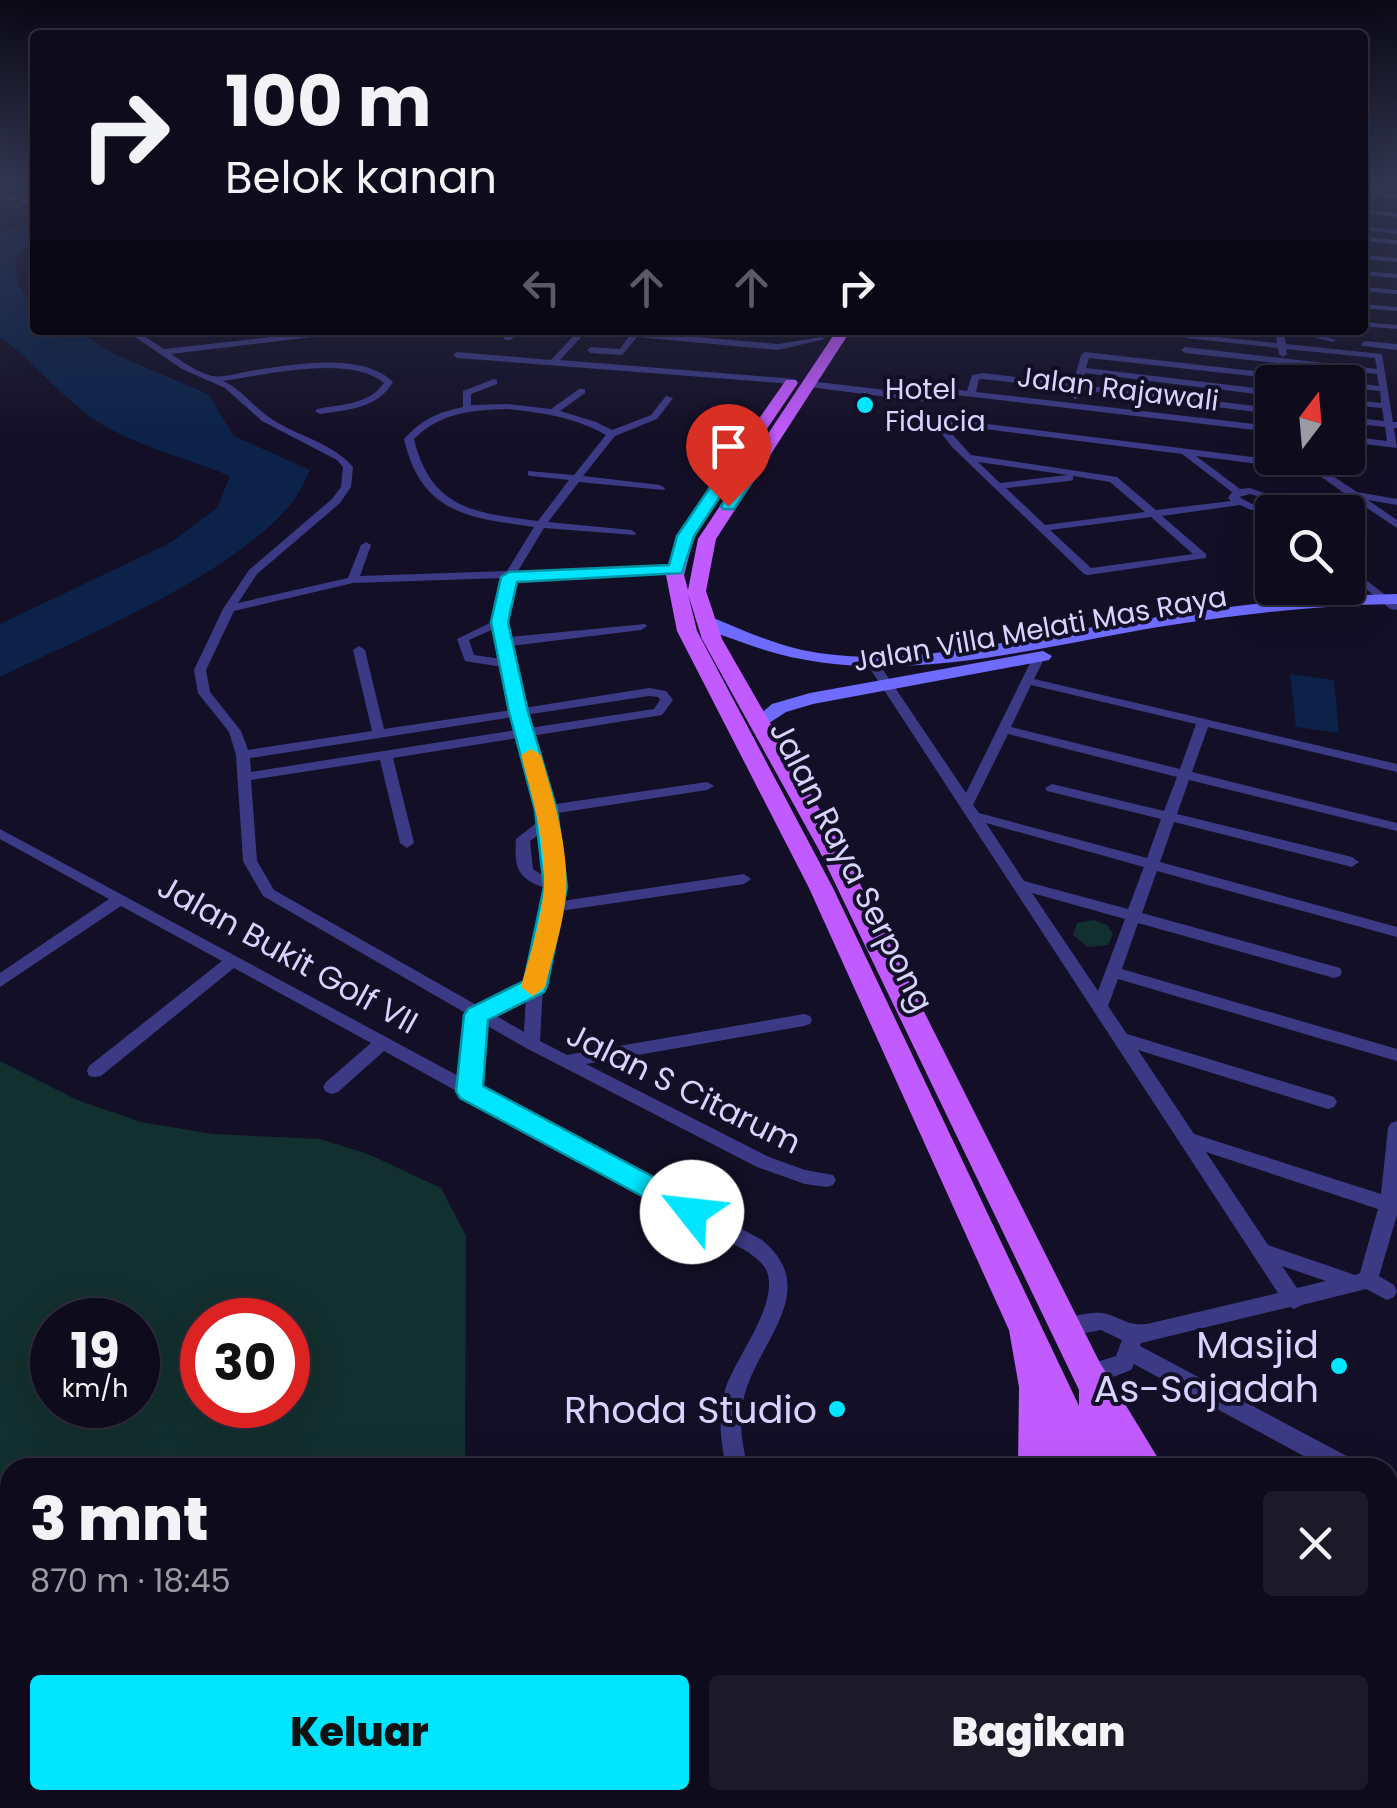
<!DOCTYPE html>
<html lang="id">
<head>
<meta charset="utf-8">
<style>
  :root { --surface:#0e0b1c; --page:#1c1929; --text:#f1f3f6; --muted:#9b9ba3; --line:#2e2b3b; --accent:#00e5ff }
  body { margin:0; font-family:Poppins,sans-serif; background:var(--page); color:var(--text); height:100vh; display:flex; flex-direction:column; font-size:38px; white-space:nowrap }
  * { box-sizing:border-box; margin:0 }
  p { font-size:32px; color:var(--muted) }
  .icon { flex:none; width:55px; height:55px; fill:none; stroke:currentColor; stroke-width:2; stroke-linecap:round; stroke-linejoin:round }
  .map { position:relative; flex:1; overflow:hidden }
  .panel { position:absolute; left:0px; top:1458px; width:1398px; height:352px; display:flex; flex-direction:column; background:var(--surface); border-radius:30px 30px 0 0; box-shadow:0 10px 40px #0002,0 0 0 2px var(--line) }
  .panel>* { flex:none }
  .banner { position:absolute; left:30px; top:30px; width:1338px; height:305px; border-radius:10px; box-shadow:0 10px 40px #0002,0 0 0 2px var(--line); background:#0e0b1c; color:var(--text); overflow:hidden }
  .needle { width:65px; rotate:16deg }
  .fabs { position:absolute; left:1255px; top:365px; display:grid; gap:20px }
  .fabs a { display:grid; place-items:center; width:110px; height:110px; border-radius:10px; background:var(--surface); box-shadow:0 10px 40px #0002,0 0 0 2px var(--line); font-size:50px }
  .speed { position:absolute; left:30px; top:1298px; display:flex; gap:20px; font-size:50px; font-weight:700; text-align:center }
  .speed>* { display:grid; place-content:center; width:130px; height:130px; border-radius:50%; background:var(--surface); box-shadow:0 10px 40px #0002,0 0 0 2px var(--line); line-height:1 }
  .speed small { font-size:25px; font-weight:400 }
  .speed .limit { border:15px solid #d22; background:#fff; color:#111 }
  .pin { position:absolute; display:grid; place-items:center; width:85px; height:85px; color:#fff; margin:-102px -42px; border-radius:50% 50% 50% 0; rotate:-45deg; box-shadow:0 0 10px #0007 }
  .pin .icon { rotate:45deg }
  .me { position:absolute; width:110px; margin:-55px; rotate:299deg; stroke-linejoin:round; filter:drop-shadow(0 0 8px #0008) }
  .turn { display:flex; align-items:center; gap:35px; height:210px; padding:0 30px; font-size:45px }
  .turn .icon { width:130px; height:130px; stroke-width:2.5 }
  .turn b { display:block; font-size:70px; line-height:85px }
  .lanes { display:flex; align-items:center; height:95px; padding:0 30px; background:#0003; justify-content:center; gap:50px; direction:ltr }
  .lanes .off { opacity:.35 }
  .round { display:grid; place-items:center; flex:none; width:105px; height:105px; border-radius:10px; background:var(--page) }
  .head { display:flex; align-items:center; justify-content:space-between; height:170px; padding:0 30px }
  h1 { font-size:60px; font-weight:800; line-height:75px }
  .button { display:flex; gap:20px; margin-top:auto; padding:20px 30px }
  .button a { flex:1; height:115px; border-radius:10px; background:var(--accent); color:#111; font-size:40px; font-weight:800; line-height:115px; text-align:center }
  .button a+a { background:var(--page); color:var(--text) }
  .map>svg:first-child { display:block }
  .green { fill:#12302f; fill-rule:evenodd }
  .water { fill:#0c2248 }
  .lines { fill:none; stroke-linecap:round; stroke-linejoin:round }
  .street { fill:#3d3a85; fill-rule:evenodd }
  .secondary { fill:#6f6bff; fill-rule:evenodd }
  .primary { fill:#c25bff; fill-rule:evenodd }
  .route { fill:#00e5ff; stroke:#0095a6; stroke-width:2.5 }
  .slow { fill:#f59e0b }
  .poi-dot { fill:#00e5ff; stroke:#130f26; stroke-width:4 }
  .labels { text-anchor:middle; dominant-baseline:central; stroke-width:8; stroke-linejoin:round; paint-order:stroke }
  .far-poi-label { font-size:28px; fill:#d9d4ff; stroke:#130f26; text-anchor:start }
  .far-street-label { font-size:28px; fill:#d9d4ff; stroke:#130f26 }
  .street-label { font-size:32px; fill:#d9d4ff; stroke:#130f26 }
  .near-poi-label { font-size:38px; fill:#d9d4ff; stroke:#130f26; text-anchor:end }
</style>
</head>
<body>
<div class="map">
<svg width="1397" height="1808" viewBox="0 0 1397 1808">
  <rect width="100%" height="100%" fill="#130f26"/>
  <g class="green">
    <polygon points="1094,920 1107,925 1113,934 1108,945 1088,947 1073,935 1077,923"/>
    <path d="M0 1061 77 1100 141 1122 213 1134 320 1139 368 1154 441 1188 466 1236 465 1467 10 1468V1800H500L502 1808H0ZM138 1320V1405H52V1320ZM202 1320H288V1405H202Z"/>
  </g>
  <g class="water">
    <path d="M35 222V242L16 256C15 276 17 291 35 303V330H77L114 354 208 394 234 436 310 470C304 481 299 494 291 504 230 577 87 635 0 677V624L170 543 217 508 230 476C187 458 141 448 100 423 61 398 37 363 0 337V232Z"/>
    <polygon points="1290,674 1334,680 1339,733 1296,727"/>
  </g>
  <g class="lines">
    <g class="street">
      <polygon points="1381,184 1397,184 1397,187"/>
      <polygon points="1362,192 1397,194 1397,198 1362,196"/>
      <polygon points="1,196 29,199 32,201 17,208 14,206 21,202 1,198"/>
      <polygon points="1362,209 1397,213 1397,217 1362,213"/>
      <polygon points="1362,226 1397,230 1397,234 1362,230"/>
      <polygon points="1362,237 1397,240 1397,244 1362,241"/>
      <polygon points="1362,255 1397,258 1397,262 1362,259"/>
      <polygon points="1362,271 1397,274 1397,278 1362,275"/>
      <polygon points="1362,287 1397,290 1397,294 1362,291"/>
      <polygon points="1362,304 1397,307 1397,311 1362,308"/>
      <polygon points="1362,322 1397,325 1397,329 1362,326"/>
      <path d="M125 330H135L164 349 334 330H359L355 332 171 354C183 362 197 372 212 376 223 378 239 373 250 371 291 365 361 351 393 382 378 408 348 410 320 414L315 411 317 409C341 404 369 405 384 383 350 354 265 375 223 381 240 388 251 404 266 415 292 435 331 441 353 467L351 487 340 503 257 574 238 603 348 578 361 545 366 542 371 545 360 576 507 571 534 527C470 518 421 514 404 439 421 420 438 412 463 407V391L494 379 497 380V384L471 394V405L507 404 551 409 579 389H585V393L560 411 596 422 612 430 651 415 666 396 673 398 657 419 615 436 583 476 660 485 665 488 664 490 579 482 548 522 631 530 636 533 635 535 544 528 518 571 676 566 682 569 676 572 515 578 509 603 510 637 645 624 647 626 641 630 511 646 524 708 649 688 666 691 673 700 662 715 531 736 549 805 707 782 714 786 707 790 551 814 555 821 562 874V901L744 874 751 879 744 884 560 911 543 986 540 1041 567 1055 804 1014 810 1016 812 1020 810 1024 804 1026 586 1064 769 1157 805 1170 833 1175 836 1180 833 1185 827 1187 805 1184 757 1167 526 1048 484 1024 478 1086 762 1240C823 1290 757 1342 744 1397 738 1420 742 1444 748 1468H726C721 1442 717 1416 725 1390 735 1358 776 1309 768 1275 766 1265 756 1258 748 1252L384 1051 338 1092 332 1094 326 1092 323 1087 326 1082 371 1043 234 968 101 1076 95 1077 89 1076 87 1071 89 1066 222 961 121 906 0 987V973L109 899 0 839V829L462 1078 469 1015 263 896 243 861 236 755 229 732 198 693 194 670 223 609 249 570 332 499 341 487 343 467 337 460 262 421 225 388 182 369ZM507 409C543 413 574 417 606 435L574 475 528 471V475L531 476 569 480 538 521C476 513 431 510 414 439 440 413 471 410 507 409ZM504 578 497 603 498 619 457 639 465 661 502 667 511 710 384 729 365 650 359 646 353 650 372 731 248 750 241 731 210 692 206 670 234 611 353 583ZM498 627 501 659 474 655 469 640ZM649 696 658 697 660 700 654 709 529 728 525 715ZM513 717 516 730 251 772 250 758ZM518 738 539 821 516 839C514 870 518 879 548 889L547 902 528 983 480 1007 274 890 257 861 251 780 380 760 400 843 407 848 414 843 393 758ZM542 832 548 879 533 869 530 841ZM526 997 524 1032 493 1014Z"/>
      <polygon points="380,330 442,330 438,332 382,334 378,332"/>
      <polygon points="511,330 519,330 511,340 505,340 504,338"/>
      <polygon points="579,330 616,330 778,344 821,337 825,339 778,350 637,337 622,355 591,353 587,350 591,347 620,349 629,336 586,332 560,360 795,379 795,383 792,384 457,358 453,355 457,352 551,360"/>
      <polygon points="1266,330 1283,331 1286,344 1382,354 1393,422 1397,422 1397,428 1394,428 1397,448 1348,442 1348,436 1387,441 1385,427 1348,423 1348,417 1384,421 1382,408 1348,405 1348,399 1381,403 1380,391 1348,388 1348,382 1379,386 1377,374 1185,353 1181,350 1185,347 1377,369 1375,358 1286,349 1287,354 1283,357 1279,354 1278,348 1186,338 1182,336 1186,334 1277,343 1276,334"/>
      <polygon points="1289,330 1303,330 1336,340 1332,342"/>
      <polygon points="1365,341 1397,344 1397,350 1362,346 1361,344"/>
      <polygon points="1085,352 1326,379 1330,382 1307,382 1089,358 1086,368 1272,390 1272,396 1085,373 1082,385 1272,408 1272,414 1081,390 1078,398 1075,399 1071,396 1072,389 983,379 979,379 976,392 1272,426 1272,432 948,394 939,397 939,401 928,402 809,387 805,384 809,381 929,395 947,388 967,391 972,375 983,373 1073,384 1081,355"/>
      <path d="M947 419 1316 465 1357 492 1397 499V505L1368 500 1397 520V528L1352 498 1274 502V506L1251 510 1240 505 1162 516 1206 554V558L1088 575 1084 574 952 447 942 434V422ZM952 425 1182 454 1232 492 1228 498 1231 501 1156 510 1117 477 971 455 952 434ZM1196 456 1313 471 1344 493 1272 496 1250 488 1240 489ZM978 462 1068 475 1000 483ZM1073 476 1110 482 1145 512 1045 525 1006 488 1069 481 1073 480ZM1250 494 1263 498 1264 502 1252 504 1239 497ZM1151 517 1193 554 1091 568 1050 530Z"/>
      <polygon points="1348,566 1397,604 1397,610 1390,609 1348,574"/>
      <path d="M1039 653 1045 657 1034 679 1397 764V772L1208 727 1192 772 1397 823V831L1189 780 1177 814 1352 857 1359 862 1352 867 1174 822 1160 862 1397 927V937L1157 871 1142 913 1340 968 1342 972 1340 976 1334 978 1138 923 1122 969 1397 1049V1061L1118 979 1108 1006 1127 1034 1334 1097 1337 1102 1334 1107 1328 1109 1138 1050 1194 1134 1381 1194 1388 1128 1391 1123 1397 1121V1215L1379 1276 1394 1285 1397 1291 1394 1297 1387 1300 1366 1289 1302 1305 1294 1309 1290 1307 1141 1343 1140 1346 1356 1461 1359 1468H1326L1134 1364 1131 1370C1117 1375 1095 1386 1081 1381L1078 1374 1081 1367 1116 1356 1122 1340 1101 1330 1064 1337 1057 1334 1054 1328 1057 1322C1070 1317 1093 1310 1107 1314 1124 1319 1127 1326 1147 1324L1278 1293 865 661 871 657 875 658 966 793 1033 657ZM1031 685 1196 724 1180 769 1011 727ZM1008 734 1177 777 1164 811 1052 784 1045 788 1047 791 1161 819 1147 858 979 813 973 805ZM986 823 1144 867 1128 909 1024 881ZM1032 893 1125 919 1098 991ZM1206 1152 1378 1209 1360 1273 1355 1275 1268 1245ZM1282 1266 1326 1281 1297 1288Z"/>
      <polygon points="1388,1478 1397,1482 1397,1505 1388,1501"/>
      <polygon points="839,1800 865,1800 868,1808 842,1808"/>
    </g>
    <g class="secondary">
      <path d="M1397 594V604C1323 605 1251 613 1178 624 1036 645 884 696 744 643 728 637 708 632 696 621L705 616 711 617C749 633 787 650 827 654 906 664 985 645 1063 632 1174 614 1284 596 1397 594Z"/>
      <polygon points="1043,651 1052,656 1049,660 813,704 786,712 760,729 750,723 772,704 810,693"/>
    </g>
    <g class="primary">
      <path d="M837 330H851L716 539 706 591 722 639 843 850 1100 1363 1164 1468H1091L1088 1458 1089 1468H1018L1019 1387 1009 1330 809 888 677 631 666 575 676 537 786 380H796L798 383 694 537 684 575 688 590 698 539ZM688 594 702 639 819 850 1079 1390V1406L833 888 697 631Z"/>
      <polygon points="1239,1800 1286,1800 1289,1808 1242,1808"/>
      <polygon points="1333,1800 1381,1800 1384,1808 1336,1808"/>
    </g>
  </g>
  <linearGradient id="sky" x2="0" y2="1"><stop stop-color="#0a0815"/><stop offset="0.42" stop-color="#333752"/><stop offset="1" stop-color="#333752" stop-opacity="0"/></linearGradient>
  <rect width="1397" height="438" fill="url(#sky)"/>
  <polygon class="route" points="740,451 768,458 734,509 723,509 721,506 751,461 744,460 694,536 682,573 517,582 508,622 528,712 557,810 567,887 547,986 544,992 488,1020 483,1086 702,1203 706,1212 702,1220 692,1223 460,1098 456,1091 464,1015 468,1009 524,981 544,887 535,810 509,712 491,622 501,577 509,572 669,565 677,536 734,452"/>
  <path class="slow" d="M531 749 541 755C552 793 564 831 566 871 569 910 554 950 545 987L533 996 521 987C531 950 546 910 544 871 543 832 531 793 521 755Z"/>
  <g class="poi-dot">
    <circle cx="865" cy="405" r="10"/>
    <circle cx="1339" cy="1366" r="10"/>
    <circle cx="837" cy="1409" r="10"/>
  </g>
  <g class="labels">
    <g class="far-poi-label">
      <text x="885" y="389">Hotel<tspan x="885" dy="32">Fiducia</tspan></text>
    </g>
    <g class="far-street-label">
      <text transform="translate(1118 389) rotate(7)">Jalan Rajawali</text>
      <text transform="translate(1040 629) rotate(-10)">Jalan Villa Melati Mas Raya</text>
    </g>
    <g class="street-label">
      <text transform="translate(852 866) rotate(63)">Jalan Raya Serpong</text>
      <text transform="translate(288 954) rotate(29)">Jalan Bukit Golf VII</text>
      <text transform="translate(684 1088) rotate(26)">Jalan S Citarum</text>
    </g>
    <g class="near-poi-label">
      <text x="1319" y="1344">Masjid<tspan x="1319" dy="44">As-Sajadah</tspan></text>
      <text x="817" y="1409">Rhoda Studio</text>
    </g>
  </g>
</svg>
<div class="fabs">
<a><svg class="needle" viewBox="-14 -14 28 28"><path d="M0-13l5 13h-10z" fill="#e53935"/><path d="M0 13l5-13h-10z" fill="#9b9ba3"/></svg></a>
<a><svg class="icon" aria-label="search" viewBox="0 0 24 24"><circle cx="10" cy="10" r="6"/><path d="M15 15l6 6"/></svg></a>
</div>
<div class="speed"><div>19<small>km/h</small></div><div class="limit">30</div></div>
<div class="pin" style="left:728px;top:506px;background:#d93025"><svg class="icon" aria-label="arrive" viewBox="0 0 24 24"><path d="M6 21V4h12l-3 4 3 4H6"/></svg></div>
<svg class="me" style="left:692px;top:1212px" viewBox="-20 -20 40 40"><circle r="19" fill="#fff"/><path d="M0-13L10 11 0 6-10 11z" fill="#00e5ff"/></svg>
<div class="banner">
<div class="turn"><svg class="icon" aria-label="right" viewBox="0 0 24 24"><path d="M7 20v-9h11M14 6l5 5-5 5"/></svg><div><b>100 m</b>Belok kanan</div></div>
<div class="lanes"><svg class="icon off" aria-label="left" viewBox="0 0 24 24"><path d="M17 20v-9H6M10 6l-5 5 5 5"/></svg><svg class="icon off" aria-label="ahead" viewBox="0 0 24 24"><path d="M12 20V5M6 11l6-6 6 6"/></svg><svg class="icon off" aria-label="ahead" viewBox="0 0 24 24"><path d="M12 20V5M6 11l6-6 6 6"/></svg><svg class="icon" aria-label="right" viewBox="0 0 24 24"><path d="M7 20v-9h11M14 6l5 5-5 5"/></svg></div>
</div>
<section class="panel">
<div class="head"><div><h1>3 mnt</h1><p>870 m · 18:45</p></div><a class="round"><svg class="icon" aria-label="close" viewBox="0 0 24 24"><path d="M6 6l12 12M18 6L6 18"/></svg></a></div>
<div class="button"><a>Keluar</a><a>Bagikan</a></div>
</section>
</div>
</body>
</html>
